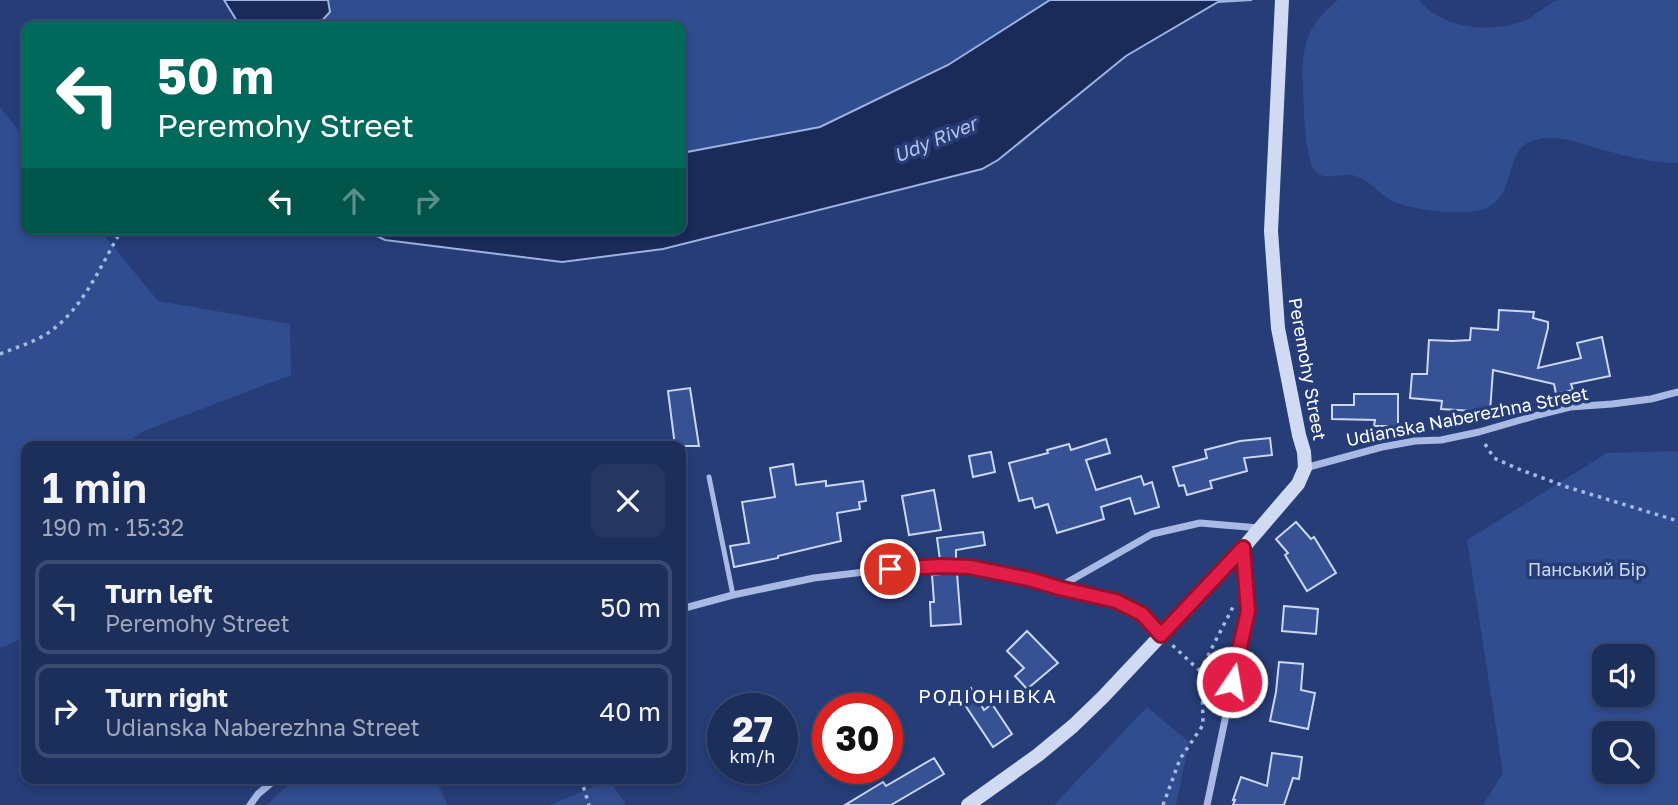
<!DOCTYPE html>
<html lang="en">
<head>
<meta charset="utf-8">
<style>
  :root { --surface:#1c2e5a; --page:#253660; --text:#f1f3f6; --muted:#a0a8bb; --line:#3a4a70 }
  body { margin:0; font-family:"Golos Text",sans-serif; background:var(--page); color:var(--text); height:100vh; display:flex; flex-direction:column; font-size:26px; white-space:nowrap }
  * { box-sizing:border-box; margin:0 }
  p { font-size:23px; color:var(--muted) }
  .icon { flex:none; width:38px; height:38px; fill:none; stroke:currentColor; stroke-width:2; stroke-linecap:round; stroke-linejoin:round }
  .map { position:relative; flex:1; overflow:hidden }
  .sheet { position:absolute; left:21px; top:441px; width:665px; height:343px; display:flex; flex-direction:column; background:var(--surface); border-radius:14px; box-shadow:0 4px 10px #0003,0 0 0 2px var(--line) }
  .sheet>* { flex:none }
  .hud { position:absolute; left:21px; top:21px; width:665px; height:214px; border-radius:14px; box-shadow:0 4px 10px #0003,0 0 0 2px var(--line); background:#00695c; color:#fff; overflow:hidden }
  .controls { position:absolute; left:1592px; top:644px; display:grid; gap:14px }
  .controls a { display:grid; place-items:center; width:63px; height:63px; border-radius:14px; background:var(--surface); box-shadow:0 4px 10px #0003,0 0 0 2px var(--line); font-size:35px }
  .speed { position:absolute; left:707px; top:693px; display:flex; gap:14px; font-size:35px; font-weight:700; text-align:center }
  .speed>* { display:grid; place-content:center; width:91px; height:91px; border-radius:50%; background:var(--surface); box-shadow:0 4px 10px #0003,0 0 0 2px var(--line); line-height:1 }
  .speed small { font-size:18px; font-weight:400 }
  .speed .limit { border:10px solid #d22; background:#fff; color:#111 }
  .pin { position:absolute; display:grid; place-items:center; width:60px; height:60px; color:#fff; margin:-30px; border:4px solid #fff; border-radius:50%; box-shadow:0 2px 7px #0007 }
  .me { position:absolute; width:77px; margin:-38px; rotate:12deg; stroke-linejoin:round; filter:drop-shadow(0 0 5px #0008) }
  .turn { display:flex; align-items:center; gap:24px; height:147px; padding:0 21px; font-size:32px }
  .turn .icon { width:91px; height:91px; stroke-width:2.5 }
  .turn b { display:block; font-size:49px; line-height:60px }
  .lanes { display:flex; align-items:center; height:66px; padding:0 21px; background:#0003; justify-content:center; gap:35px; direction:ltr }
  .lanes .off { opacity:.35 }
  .round { display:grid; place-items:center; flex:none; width:74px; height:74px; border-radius:14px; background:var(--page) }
  .overview { display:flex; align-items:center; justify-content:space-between; height:119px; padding:0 21px }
  h1 { font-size:42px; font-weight:600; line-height:52px }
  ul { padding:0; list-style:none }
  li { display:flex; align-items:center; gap:21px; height:94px; margin:0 14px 10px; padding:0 7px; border:4px solid var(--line); border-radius:14px }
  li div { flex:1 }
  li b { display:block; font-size:26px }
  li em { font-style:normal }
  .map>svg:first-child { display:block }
  .green { fill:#304d90; fill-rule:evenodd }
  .water { fill:#1a2b59; stroke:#9cb3e4; stroke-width:2 }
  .building { fill:#365295; stroke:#cad6f3; stroke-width:2 }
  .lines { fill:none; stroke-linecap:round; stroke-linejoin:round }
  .path { stroke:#a8bae3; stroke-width:3.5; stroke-dasharray:3.5 5; stroke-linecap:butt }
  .lane { stroke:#a8bae3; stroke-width:5 }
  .street { stroke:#a8bae3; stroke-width:7 }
  .secondary { stroke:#d1daf3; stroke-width:14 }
  .route-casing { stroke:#92132f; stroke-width:18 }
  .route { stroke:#e11d48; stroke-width:12 }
  .labels { text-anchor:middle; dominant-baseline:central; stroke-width:7; stroke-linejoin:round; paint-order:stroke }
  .street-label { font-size:18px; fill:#fff; stroke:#263d78 }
  .park-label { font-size:18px; fill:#cad6f3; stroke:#263d78 }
  .water-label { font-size:19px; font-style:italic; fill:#b3c4eb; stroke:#263d78 }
  .neighbourhood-label { font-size:19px; letter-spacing:2px; fill:#fff; stroke:#263d78 }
</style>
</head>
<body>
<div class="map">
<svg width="1678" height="805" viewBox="0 0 1678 805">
  <rect width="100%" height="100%" fill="#263d78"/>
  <g class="green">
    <polygon points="328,0 1050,0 948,65 820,127 687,152 681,154 681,26 317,26 330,12"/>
    <path d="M1338 0H1419C1442 30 1495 34 1528 19 1537 14 1551 1 1560 0 1572 0 1585 0 1597 0 1624 0 1651 0 1678 0V163C1651 163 1626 156 1600 149 1584 144 1565 137 1548 138 1543 138 1532 140 1527 143 1504 157 1516 200 1481 210 1459 216 1406 210 1387 198 1376 190 1367 178 1352 175 1341 173 1325 181 1316 172 1304 161 1304 106 1303 89 1301 49 1305 26 1338 0Z"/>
    <polygon points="0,107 26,140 26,229 99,229 158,301 290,324 291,375 144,431 121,446 26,446 26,637 0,648"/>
    <path d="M1678 451V805H1483L1503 773 1467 540 1607 453ZM1643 656V695H1605V656ZM1643 733V772H1605V733Z"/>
    <polygon points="1147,707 1189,742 1176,805 1054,805"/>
    <polygon points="297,779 435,779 448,805 267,805 279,793"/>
    <polygon points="609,780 626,805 550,805"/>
  </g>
  <g class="water">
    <polygon points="224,0 328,0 330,12 317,26 240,26"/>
    <polygon points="1050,0 1252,0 1218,2 1126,56 998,160 982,169 663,249 562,262 385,240 362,229 681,229 681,154 687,152 820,127 948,65"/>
  </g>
  <g class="building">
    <polygon points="1499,310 1534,312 1533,318 1548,322 1548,328 1538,368 1581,358 1577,343 1602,337 1610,376 1571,384 1573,390 1556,394 1554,384 1493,370 1490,412 1441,409 1442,401 1410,398 1412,374 1427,374 1429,340 1452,341 1470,340 1471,328 1498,330"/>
    <polygon points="690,388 699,446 675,446 668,391"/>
    <polygon points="1354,394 1398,394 1398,426 1374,426 1375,420 1332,419 1332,405 1354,405"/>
    <polygon points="1270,438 1272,455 1244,458 1247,471 1210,481 1212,488 1187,495 1184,485 1179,486 1173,467 1207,458 1205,450 1240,441"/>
    <polygon points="1106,439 1110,453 1086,460 1096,490 1141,476 1144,485 1152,482 1159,507 1135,514 1130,498 1101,507 1104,519 1057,533 1048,504 1035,508 1032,498 1019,501 1009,463 1048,453 1047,450 1069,444 1071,450"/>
    <polygon points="991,452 995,472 973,477 969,456"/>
    <polygon points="793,464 796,485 826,481 826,486 863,481 866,501 859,502 860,509 837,513 841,541 778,556 778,558 734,567 730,546 749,543 742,502 775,497 770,468"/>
    <polygon points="934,490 941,530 909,535 902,496"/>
    <polygon points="1296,522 1311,539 1314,537 1336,573 1307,591 1285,555 1288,553 1276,539"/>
    <polygon points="983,532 985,545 956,550 956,560 940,560 937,538"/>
    <polygon points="941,572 957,573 961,624 931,626 930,602 934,602 932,575 942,574"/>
    <polygon points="1284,606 1318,609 1316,634 1282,631"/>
    <polygon points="1027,631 1058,663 1027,689 1015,676 1024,668 1007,651"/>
    <polygon points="1279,662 1303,664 1301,690 1315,693 1308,729 1270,721 1276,692"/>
    <polygon points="971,688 984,710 992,704 1012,734 993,747 959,696"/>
    <polygon points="1272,753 1302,757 1299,779 1293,778 1284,805 1233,805 1235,800 1233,800 1241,777 1267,786"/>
    <polygon points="934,758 944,774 891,805 845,805 883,782 886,786"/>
  </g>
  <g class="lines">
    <g class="path">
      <path d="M0 354C15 348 31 343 45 335 82 312 101 265 122 229"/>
      <polyline points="1485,444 1494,458 1516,468 1567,487 1678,521"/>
      <polyline points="1200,671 1234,605"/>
      <polyline points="581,779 589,805"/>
      <polyline points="1163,805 1180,759 1203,725 1202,678 1200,671 1171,644"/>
    </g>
    <polyline class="lane" points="709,477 733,595"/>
    <g class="street">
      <polyline points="1305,468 1382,447 1415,441 1441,440 1479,432 1538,415 1570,407 1612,404 1651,399 1678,392"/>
      <polyline points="1059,587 1152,534 1200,523 1259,528"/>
      <polyline points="681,609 733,595 814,578 890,569 941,566 970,567 1008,574 1116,601 1142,614 1161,635"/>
      <polyline points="250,805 258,794 276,779"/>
      <polyline points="1207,805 1248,611 1243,548"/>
    </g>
    <polyline class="secondary" points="968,805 1038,755 1073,726 1103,697 1243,548 1298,484 1305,468 1304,452 1299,435 1278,328 1271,231 1282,0"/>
  </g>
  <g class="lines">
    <g class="route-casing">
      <polyline id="route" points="890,569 941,566 970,567 1033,580 1059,588 1116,601 1142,614 1161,635 1243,548 1248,611 1232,682"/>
    </g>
    <use href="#route" class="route"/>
  </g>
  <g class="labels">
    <g class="street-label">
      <text transform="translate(1308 369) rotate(80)">Peremohy Street</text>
      <text transform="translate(1467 416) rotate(-11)">Udianska Naberezhna Street</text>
    </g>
    <g class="park-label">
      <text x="1587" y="569">Панський Бір</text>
    </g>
    <g class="water-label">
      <text transform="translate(935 139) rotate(-23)">Udy River</text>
    </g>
    <g class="neighbourhood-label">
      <text x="988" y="695">РОДІОНІВКА</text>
    </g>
  </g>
</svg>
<div class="controls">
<a><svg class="icon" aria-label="sound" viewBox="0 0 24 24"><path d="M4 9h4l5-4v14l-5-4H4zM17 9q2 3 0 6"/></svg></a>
<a><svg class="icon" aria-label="search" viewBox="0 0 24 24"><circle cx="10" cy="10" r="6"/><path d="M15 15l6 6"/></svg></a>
</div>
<div class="speed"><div>27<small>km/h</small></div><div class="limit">30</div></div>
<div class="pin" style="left:890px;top:569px;background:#d93025"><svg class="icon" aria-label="arrive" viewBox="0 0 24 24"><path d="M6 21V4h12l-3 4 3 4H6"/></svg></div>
<svg class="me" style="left:1232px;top:682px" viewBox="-20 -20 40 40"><circle r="17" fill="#e11d48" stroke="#fff" stroke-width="3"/><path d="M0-11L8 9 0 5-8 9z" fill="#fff"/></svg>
<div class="hud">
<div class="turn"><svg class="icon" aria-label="left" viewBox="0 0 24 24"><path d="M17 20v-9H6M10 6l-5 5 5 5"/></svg><div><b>50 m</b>Peremohy Street</div></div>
<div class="lanes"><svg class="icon" aria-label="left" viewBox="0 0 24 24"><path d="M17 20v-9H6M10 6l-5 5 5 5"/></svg><svg class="icon off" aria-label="ahead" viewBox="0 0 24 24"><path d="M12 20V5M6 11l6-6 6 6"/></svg><svg class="icon off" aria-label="right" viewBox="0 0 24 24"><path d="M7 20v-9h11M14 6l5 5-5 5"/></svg></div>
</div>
<section class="sheet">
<div class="overview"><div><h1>1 min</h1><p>190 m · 15:32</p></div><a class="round"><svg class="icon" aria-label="close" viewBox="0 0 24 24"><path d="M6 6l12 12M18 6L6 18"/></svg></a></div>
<ul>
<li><svg class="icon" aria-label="left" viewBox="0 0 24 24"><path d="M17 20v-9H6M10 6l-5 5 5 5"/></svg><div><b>Turn left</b><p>Peremohy Street</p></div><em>50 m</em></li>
<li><svg class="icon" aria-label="right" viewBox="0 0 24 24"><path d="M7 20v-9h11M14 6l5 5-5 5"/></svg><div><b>Turn right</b><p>Udianska Naberezhna Street</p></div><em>40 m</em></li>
</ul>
</section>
</div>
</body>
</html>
